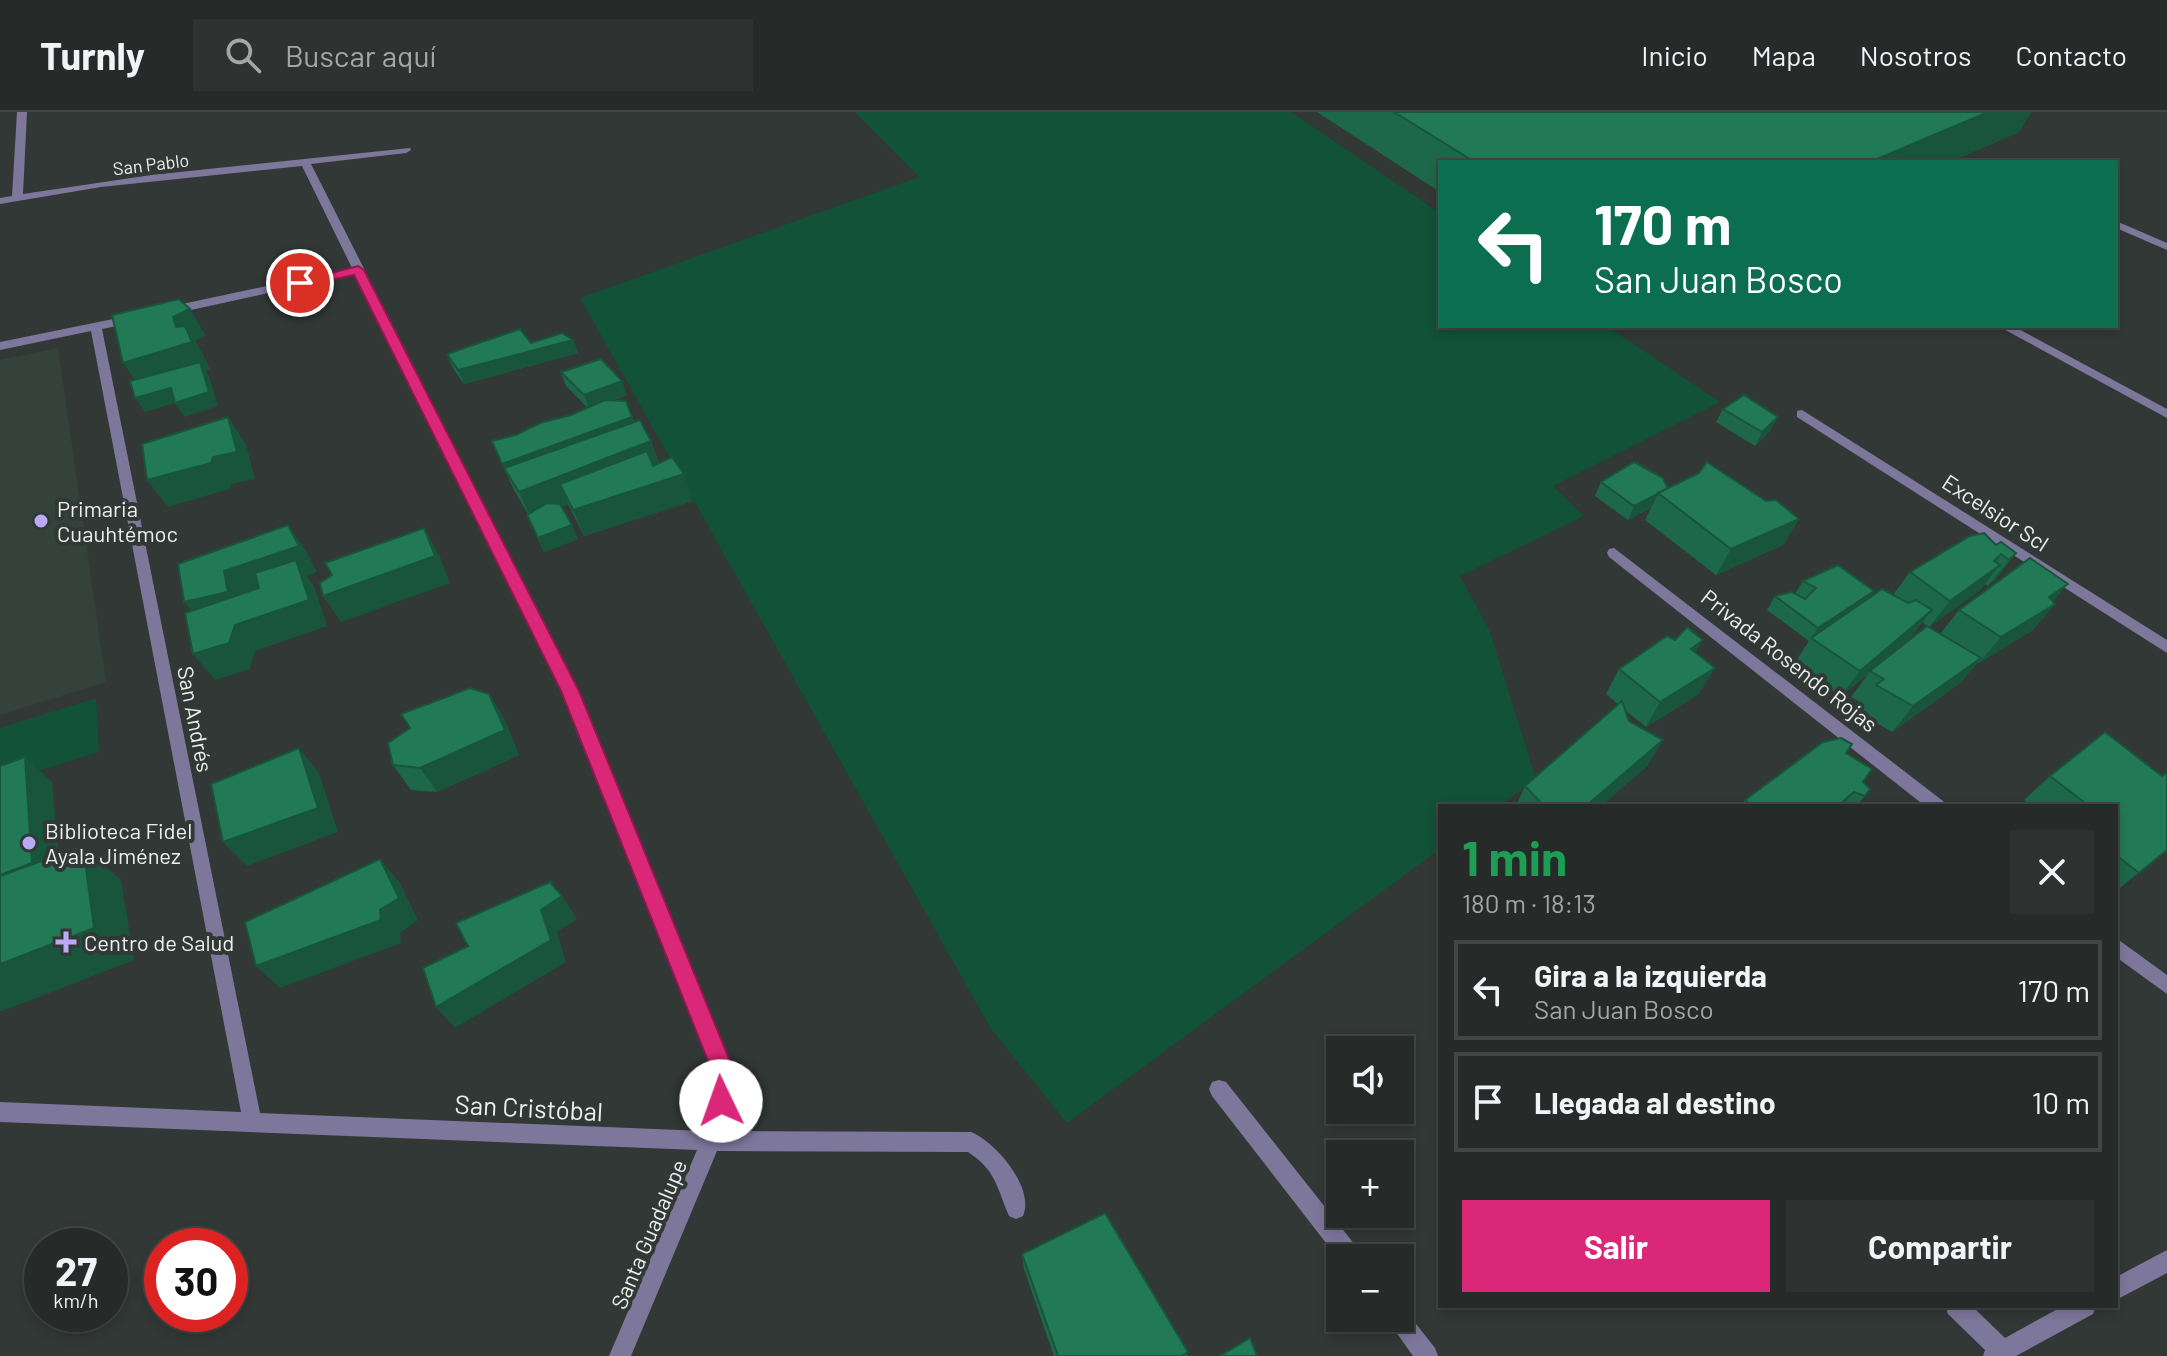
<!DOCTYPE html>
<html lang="es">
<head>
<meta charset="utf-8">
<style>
  :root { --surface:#262a28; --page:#2e3230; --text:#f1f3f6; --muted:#a4a7a8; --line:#424645; --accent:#db2777 }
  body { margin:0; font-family:Barlow,sans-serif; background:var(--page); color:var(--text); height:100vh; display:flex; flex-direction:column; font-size:30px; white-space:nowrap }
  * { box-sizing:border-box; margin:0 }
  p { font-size:26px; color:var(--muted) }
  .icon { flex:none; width:44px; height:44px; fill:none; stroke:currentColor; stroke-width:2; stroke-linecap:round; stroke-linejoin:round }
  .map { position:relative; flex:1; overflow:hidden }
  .side { position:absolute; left:1438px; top:692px; width:680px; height:504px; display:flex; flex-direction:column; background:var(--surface); border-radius:0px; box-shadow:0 4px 12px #0003,0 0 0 2px var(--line) }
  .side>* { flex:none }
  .top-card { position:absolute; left:1438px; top:48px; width:680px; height:168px; border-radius:0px; box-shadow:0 4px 12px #0003,0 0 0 2px var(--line); background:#0b6e4f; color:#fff; overflow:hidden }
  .controls { position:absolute; left:1326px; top:924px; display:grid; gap:16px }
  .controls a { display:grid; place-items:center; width:88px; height:88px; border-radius:0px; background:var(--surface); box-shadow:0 4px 12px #0003,0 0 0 2px var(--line); font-size:40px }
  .speed { position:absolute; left:24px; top:1116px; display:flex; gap:16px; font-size:40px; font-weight:700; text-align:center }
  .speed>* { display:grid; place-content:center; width:104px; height:104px; border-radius:50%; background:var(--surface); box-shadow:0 4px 12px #0003,0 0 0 2px var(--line); line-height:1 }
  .speed small { font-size:20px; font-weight:400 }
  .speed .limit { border:12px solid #d22; background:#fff; color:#111 }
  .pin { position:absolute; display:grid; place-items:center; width:68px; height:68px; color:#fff; margin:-34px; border:4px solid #fff; border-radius:50%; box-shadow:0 2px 8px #0007 }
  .me { position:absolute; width:88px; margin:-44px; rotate:357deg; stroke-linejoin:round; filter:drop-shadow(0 0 6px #0008) }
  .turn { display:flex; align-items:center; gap:28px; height:168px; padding:0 24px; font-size:36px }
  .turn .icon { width:104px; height:104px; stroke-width:2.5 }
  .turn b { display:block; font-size:56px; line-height:68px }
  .round { display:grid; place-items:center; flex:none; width:84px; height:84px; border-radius:0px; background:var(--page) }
  .head { display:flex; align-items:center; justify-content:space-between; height:136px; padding:0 24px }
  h1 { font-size:48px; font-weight:700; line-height:60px; color:#1e9e55 }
  .cta { display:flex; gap:16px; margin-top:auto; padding:16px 24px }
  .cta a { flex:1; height:92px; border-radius:0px; background:var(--accent); color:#fff; font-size:32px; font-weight:700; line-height:92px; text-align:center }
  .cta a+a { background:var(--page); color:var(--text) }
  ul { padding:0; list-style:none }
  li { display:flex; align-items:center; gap:24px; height:100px; margin:0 16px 12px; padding:0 8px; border:4px solid var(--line); border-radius:0px }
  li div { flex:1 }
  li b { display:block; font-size:30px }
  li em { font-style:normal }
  header { display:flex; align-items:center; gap:48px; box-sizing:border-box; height:112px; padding:0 40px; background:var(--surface); border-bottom:2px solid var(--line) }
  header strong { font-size:38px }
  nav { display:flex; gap:44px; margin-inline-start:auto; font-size:28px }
  .search { width:560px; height:72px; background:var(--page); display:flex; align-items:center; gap:20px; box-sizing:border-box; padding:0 28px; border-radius:0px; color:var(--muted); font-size:30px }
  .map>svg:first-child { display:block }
  .built { fill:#35423b }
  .green { fill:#115238 }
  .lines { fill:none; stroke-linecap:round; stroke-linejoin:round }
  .street { fill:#7e779c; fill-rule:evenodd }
  .wall { fill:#1d684a }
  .shaded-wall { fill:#18553c }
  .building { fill:#227956; stroke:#18553c; stroke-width:2 }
  .route { fill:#db2777; stroke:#8e194d; stroke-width:2 }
  .poi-dot { fill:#baaaf6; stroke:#323835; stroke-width:3 }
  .labels { text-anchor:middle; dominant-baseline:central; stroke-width:8; stroke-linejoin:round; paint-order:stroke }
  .far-street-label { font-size:18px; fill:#ecf0ee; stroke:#323835 }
  .poi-label { font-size:22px; fill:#ecf0ee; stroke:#323835; text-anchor:start }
  .street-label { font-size:22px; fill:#ecf0ee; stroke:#323835 }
  .near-street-label { font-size:26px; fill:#ecf0ee; stroke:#323835 }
</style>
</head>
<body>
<header>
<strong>Turnly</strong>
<div class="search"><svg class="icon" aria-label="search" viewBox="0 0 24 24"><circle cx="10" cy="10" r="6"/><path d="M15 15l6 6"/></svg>Buscar aquí</div>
<nav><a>Inicio</a><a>Mapa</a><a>Nosotros</a><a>Contacto</a></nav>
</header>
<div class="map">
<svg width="2167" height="1244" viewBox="0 0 2167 1244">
  <rect width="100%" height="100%" fill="#323835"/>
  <polygon class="built" points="58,236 106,570 0,603 0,248"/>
  <g class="green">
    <polygon points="855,0 1291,0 1440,101 1440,214 1607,214 1720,290 1553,374 1584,404 1460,464 1490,520 1536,667 1499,694 1440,694 1440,737 1067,1011 991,917 580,186 919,65"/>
    <polygon points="96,586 99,640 0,671 0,616"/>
  </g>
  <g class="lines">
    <g class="street">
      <path d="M17 0H27L23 82 151 63 410 36 411 38 406 41 311 52 578 579 729 949 731 989 723 1019 971 1020C996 1030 1035 1076 1023 1104L1016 1107 1009 1104C997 1076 996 1058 968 1040L717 1039 631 1244H609L697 1038 0 1010V990L241 1000 91 219 0 238V230L133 203 139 207 137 210 102 217 260 1001 704 1019 711 989 709 949 562 579 355 162 168 203 162 199 168 195 352 156 302 54 101 75 0 92V86L12 84Z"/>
      <polygon points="2116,109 2167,131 2167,138 2116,116"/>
      <polygon points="1998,214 2013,214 2167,297 2167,306"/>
      <polygon points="1802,298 2167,528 2167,541 1797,305 1797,299"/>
      <polygon points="1614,436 1943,689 1945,694 1925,694 1609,445 1607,441 1609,437"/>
      <polygon points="2116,826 2167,863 2167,882 2116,845"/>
      <polygon points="1219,968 1226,970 1359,1138 1362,1146 1340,1146 1340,1149 1212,984 1209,977 1212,970"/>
      <polygon points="2167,1138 2167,1161 2116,1188 2116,1165"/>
      <polygon points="1945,1194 1972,1194 2005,1226 2063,1194 2096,1194 2093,1202 2016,1244 1983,1244 1985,1238 1948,1202"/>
      <polygon points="1400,1196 1405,1198 1435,1236 1438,1244 1413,1244 1386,1206 1400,1206"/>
    </g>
  </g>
  <g class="wall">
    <polygon points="1317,0 2031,0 2019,20 1950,50 1440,50 1440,80"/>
    <polygon points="573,228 578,241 464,272 453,256 447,242 531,231"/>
    <polygon points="561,260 627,283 612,289 626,289 634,310 651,329 659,351 693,389 584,424 568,392 562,395 578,427 544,440 527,403 528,402 514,378 502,352 516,323 588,296 566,274"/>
    <polygon points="1723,297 1770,319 1755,334 1716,310"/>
    <polygon points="1601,370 1667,377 1766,389 1799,407 1783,433 1716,463 1645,408 1651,396 1628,408 1595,384"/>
    <polygon points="1996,433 2016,441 1995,468 1988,474 1985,472 1979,479 1929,515 1922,510 1912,524 1878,553 1940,522 1959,498 2068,472 2053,489 2055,492 2033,518 1979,551 1978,550 1959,572 1892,620 1856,599 1862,591 1851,585 1869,561 1840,585 1794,552 1809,529 1767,498 1775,484 1795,482 1803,469 1870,485 1893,483 1910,460"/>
    <polygon points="1696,541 1699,582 1646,615 1625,598 1648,653 1601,694 1516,694 1525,674 1618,592 1606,582 1619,557"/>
    <polygon points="489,582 504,607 519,643 437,680 411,678 393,653"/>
    <polygon points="2105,620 2162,664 2167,661 2167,738 2116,779 2116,694 2031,694 2024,688 2050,664"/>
    <polygon points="1846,641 1863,670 1865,684 1856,694 1741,694 1745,688"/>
    <polygon points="1022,1142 1188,1240 1187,1244 1054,1244 1024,1157"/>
  </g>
  <g class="shaded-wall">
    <polygon points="1988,0 2031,0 2019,20 1950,50 1870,50"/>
    <polygon points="190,197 206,224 195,229 202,240 210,257 205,259 209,264 218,294 185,305 175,291 145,300 135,286 203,259 142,278 123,251 176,215 173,205"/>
    <polygon points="573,228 578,241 464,272 458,258"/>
    <polygon points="622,269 627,283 589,297 584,283"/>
    <polygon points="228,305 246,332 255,367 231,372 229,377 168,395 147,368"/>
    <polygon points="632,305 641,332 504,356 514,378 502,352"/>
    <polygon points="1778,305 1770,319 1755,334 1762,320"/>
    <polygon points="651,329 660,356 560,372 568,392 531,407 519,380"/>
    <polygon points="684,362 693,389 584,424 573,398"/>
    <polygon points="1658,382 1651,396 1628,408 1634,394"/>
    <polygon points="1799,407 1783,433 1716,463 1731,437"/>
    <polygon points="288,413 306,439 317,460 307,464 314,474 327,514 255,539 250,557 215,568 193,542 205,516 184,490 224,459"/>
    <polygon points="572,413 578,427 544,440 538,426"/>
    <polygon points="424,416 439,443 450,471 341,510 323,484"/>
    <polygon points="2016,441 1995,468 1988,474 2009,448"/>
    <polygon points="2001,442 1983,465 2000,453 1979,479 1929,515 1950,489"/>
    <polygon points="2068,472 2045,498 2055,492 2033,518 1979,551 2001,525 2049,485"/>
    <polygon points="1874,479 1865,492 1811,526 1809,529 1818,516"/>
    <polygon points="1932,498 1912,524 1840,585 1860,559"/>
    <polygon points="1703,528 1688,554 1691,537"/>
    <polygon points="1981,546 1959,572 1892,620 1913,594"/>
    <polygon points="1715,556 1699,582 1646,615 1660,590"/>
    <polygon points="489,582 504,607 519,643 437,680 420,656"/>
    <polygon points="1663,628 1648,653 1601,694 1586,694"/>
    <polygon points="299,636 319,661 338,720 247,754 223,730"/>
    <polygon points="25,645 52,670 61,774 0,798 0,763"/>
    <polygon points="1854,680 1842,694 1838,694"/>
    <polygon points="83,734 121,768 134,848 0,900 0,852"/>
    <polygon points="380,747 400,771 418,808 400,821 401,831 280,876 256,854 380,798"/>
    <polygon points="562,784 577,807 557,820 566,850 455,916 436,895 541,798"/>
  </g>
  <g class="building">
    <polygon points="1394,0 1988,0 1870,50 1475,50"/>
    <polygon points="179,187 190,197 173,205 176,215 185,214 192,230 123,251 112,203"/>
    <polygon points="520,217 531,231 562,221 573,228 458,258 447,242"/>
    <polygon points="601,247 622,269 584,283 561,260"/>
    <polygon points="200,250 209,280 175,291 171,276 135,286 130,269"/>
    <polygon points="1744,283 1778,305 1762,320 1723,297"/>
    <polygon points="605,288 626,289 632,305 502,352 492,329 516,323 540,311 571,303"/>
    <polygon points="228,305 237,340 213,345 211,351 147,368 142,332"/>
    <polygon points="640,308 651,329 519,380 504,356"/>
    <polygon points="647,339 653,354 672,345 684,362 573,398 560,372"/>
    <polygon points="1634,350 1663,366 1668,377 1634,394 1601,370"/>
    <polygon points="1707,350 1766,389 1776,388 1799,407 1731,437 1658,381 1699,361"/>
    <polygon points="547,391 560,392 572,413 538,426 527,403"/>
    <polygon points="288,413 299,434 224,459 228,480 184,490 178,452"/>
    <polygon points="424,416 435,444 323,484 320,471 332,463 325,451"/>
    <polygon points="1984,421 1996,433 2001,430 2016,441 2009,448 2001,442 1994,449 2000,453 1950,489 1910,460 1970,424"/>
    <polygon points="2030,446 2068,472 2049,485 2055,492 2001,525 1959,498"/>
    <polygon points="296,448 309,488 235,513 229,531 193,542 185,501 259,476 255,461"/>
    <polygon points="1838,453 1874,479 1818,516 1775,484 1792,480 1805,487 1816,476 1803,469"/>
    <polygon points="1882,477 1908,491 1916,488 1932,498 1860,559 1811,526"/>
    <polygon points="1927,514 1981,546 1913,594 1876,573 1884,567 1870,559"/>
    <polygon points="1687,515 1703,528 1691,537 1715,556 1660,590 1619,557 1667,524 1675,528"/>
    <polygon points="470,576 489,582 505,618 420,656 393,653 388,631 410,616 401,602"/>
    <polygon points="1622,589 1629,609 1663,628 1586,694 1544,694 1525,674"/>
    <polygon points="2105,620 2162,664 2167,661 2167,738 2139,761 2116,743 2116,694 2089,694 2050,664"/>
    <polygon points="1841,626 1852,632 1846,641 1872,657 1863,670 1870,677 1865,684 1854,680 1838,694 1753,694 1745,688 1823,630"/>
    <polygon points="299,636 318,696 223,730 211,672"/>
    <polygon points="25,645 32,751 0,763 0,654"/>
    <polygon points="83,734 94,816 0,852 0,764"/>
    <polygon points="380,747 399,786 380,798 381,808 256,854 245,810"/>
    <polygon points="550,770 562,784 541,798 551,828 436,895 423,856 468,834 456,811"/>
    <polygon points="1105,1101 1188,1240 1181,1244 1058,1244 1022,1142"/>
    <polygon points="1250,1226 1257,1244 1220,1244"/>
  </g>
  <polygon class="route" points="358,154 364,158 579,579 730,949 732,989 729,997 721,1000 713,997 710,989 708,949 561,579 354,163 300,175 293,171"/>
  <g class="poi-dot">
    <circle cx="41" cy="409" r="8"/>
    <circle cx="29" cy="731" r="8"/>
    <path d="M62 818h8v8h8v8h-8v8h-8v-8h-8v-8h8z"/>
  </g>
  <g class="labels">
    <g class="far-street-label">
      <text transform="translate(151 52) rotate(-7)">San Pablo</text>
    </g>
    <g class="poi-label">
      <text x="57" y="396">Primaria<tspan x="57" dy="25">Cuauhtémoc</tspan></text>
      <text x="45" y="718">Biblioteca Fidel<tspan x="45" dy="25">Ayala Jiménez</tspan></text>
      <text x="84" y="830">Centro de Salud</text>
    </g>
    <g class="street-label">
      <text transform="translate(1996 400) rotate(33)">Excelsior Scl</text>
      <text transform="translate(1790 548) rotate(38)">Privada Rosendo Rojas</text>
      <text transform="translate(196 607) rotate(79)">San Andrés</text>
      <text transform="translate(648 1122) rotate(-67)">Santa Guadalupe</text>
    </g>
    <g class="near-street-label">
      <text transform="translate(529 995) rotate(3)">San Cristóbal</text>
    </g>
  </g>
</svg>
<div class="controls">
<a><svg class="icon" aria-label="sound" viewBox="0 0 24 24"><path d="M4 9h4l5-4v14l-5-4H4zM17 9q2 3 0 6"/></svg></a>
<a>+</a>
<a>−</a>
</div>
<div class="speed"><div>27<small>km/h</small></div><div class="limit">30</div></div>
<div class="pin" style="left:300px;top:171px;background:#d93025"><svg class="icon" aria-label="arrive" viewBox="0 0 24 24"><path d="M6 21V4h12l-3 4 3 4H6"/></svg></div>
<svg class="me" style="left:721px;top:989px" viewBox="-20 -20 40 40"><circle r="19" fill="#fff"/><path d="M0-13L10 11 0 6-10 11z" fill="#db2777"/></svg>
<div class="top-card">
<div class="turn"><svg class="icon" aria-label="left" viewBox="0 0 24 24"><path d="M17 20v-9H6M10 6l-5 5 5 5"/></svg><div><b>170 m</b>San Juan Bosco</div></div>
</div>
<section class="side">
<div class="head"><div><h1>1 min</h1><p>180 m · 18:13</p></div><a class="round"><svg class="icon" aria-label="close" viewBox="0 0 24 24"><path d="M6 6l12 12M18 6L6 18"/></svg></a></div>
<ul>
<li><svg class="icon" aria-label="left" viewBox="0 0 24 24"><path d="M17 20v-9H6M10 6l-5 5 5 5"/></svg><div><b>Gira a la izquierda</b><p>San Juan Bosco</p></div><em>170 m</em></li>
<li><svg class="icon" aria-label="arrive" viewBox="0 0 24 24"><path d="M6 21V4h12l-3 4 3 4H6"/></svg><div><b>Llegada al destino</b></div><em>10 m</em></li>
</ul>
<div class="cta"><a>Salir</a><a>Compartir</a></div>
</section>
</div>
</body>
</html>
